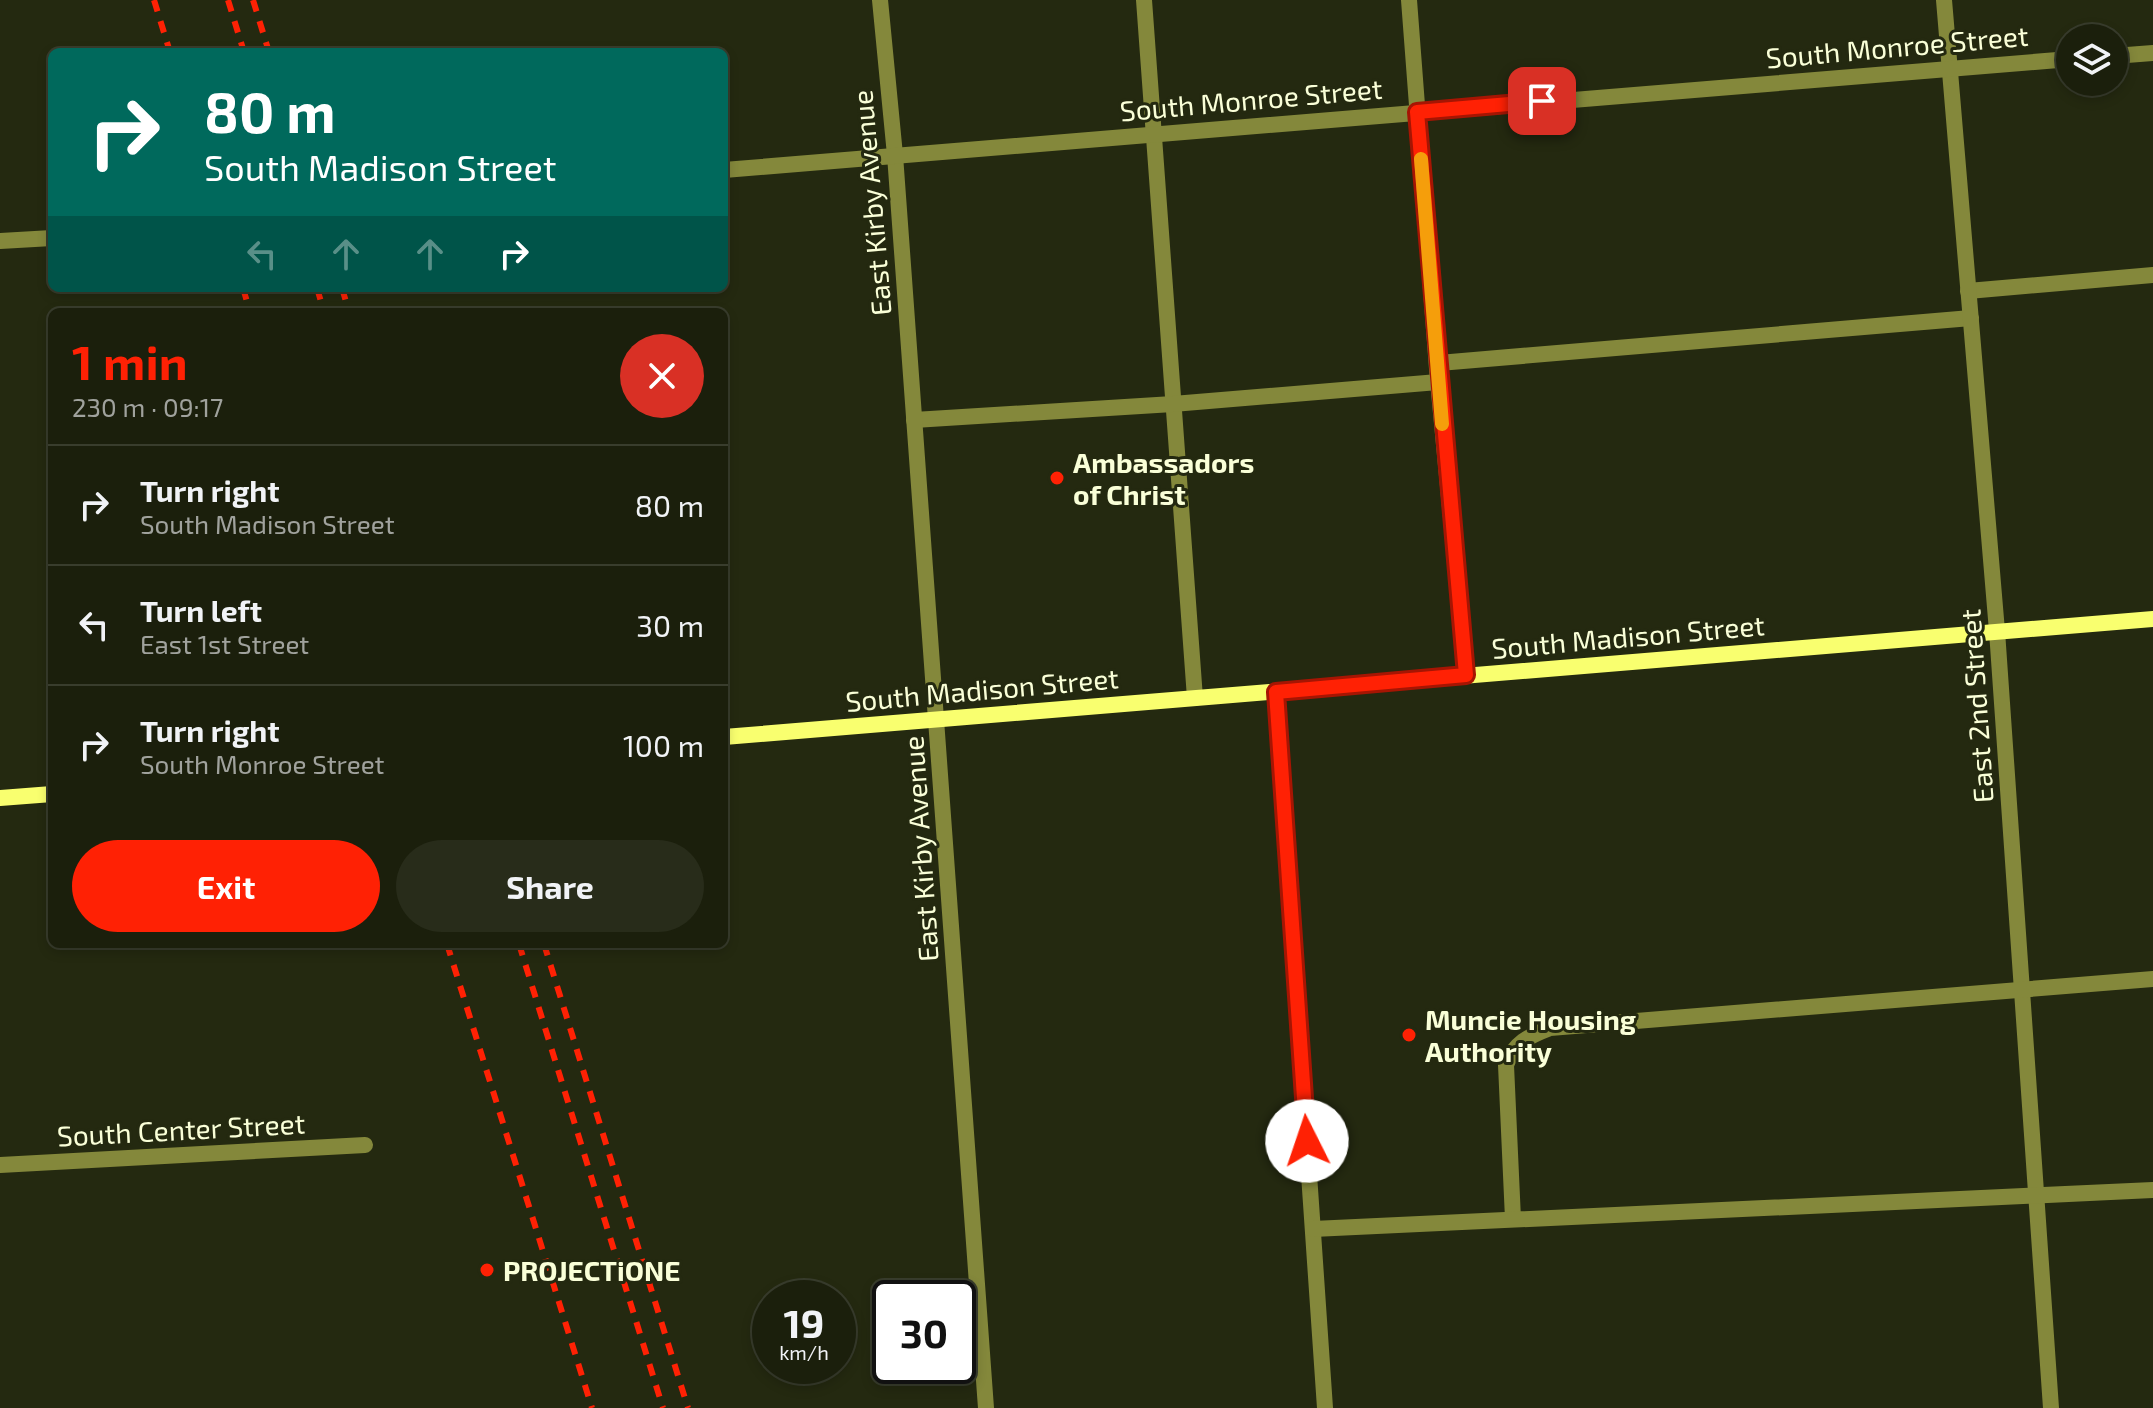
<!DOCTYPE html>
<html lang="en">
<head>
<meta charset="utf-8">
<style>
  :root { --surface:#1b1f0c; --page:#282c1a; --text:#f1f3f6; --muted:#a0a29d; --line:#393d2d; --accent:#ff2104 }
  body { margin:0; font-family:"Exo 2",sans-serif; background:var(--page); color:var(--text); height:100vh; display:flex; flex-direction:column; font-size:30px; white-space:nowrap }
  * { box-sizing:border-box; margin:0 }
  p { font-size:26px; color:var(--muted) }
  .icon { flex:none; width:44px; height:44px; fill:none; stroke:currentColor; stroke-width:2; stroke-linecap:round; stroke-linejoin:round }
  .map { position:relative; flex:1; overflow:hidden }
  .drawer { position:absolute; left:48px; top:308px; width:680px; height:640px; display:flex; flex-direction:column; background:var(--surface); border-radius:12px; box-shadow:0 4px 12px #0003,0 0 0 2px var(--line) }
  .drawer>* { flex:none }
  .top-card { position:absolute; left:48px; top:48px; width:680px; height:244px; border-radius:12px; box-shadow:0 4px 12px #0003,0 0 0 2px var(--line); background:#00695c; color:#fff; overflow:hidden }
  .fabs { position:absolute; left:2056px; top:24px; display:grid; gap:16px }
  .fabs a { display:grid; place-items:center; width:72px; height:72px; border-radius:50%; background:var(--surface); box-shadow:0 4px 12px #0003,0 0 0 2px var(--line); font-size:40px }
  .speed { position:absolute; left:752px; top:1280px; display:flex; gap:16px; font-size:40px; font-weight:700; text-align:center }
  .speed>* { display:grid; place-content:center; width:104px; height:104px; border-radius:50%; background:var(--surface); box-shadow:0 4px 12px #0003,0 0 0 2px var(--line); line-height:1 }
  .speed small { font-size:20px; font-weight:400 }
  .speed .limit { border:4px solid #111; border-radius:12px; background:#fff; color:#111 }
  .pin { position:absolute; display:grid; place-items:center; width:68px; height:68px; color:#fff; margin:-34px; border-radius:16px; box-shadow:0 4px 12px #0006 }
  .me { position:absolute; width:88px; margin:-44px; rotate:356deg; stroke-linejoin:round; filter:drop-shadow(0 0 6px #0008) }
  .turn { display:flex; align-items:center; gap:28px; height:168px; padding:0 24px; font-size:36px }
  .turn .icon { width:104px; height:104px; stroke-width:2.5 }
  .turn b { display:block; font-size:56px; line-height:68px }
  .lanes { display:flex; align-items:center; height:76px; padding:0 24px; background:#0003; justify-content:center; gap:40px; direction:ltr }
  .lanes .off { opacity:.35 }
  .round { display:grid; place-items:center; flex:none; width:84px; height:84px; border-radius:42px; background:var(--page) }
  .overview { display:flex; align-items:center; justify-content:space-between; height:136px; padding:0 24px }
  h1 { font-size:48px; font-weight:700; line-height:60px; color:var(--accent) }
  .action { display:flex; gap:16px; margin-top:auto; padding:16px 24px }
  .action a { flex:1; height:92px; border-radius:48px; background:var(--accent); color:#fff; font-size:32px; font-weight:700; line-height:92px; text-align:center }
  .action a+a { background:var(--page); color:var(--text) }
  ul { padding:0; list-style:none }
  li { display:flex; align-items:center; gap:24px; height:120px; padding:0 24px; border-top:2px solid var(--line) }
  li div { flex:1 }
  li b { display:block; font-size:30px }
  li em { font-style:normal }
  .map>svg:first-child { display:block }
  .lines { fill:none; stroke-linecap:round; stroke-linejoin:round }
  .service { stroke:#84883b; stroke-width:16 }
  .minor { stroke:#84883b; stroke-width:16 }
  .secondary { stroke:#f9ff6f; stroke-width:16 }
  .rail { stroke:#ff2104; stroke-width:6; stroke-dasharray:12 10; stroke-linecap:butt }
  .route-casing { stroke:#a61503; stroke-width:20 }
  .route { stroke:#ff2104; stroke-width:14 }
  .slow { stroke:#f59e0b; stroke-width:14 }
  .poi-dot { fill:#ff2104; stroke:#242910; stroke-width:3 }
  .labels { text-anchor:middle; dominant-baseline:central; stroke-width:6; stroke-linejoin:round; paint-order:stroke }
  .street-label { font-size:28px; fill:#faffd8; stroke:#242910 }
  .poi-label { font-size:28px; font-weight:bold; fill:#faffd8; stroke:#242910; text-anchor:start }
</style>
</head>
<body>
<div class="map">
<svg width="2153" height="1408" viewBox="0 0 2153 1408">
  <rect width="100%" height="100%" fill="#242910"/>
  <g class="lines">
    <g class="service">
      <polyline points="1144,0 1195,698"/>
      <polyline points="1968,291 2153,275"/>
      <polyline points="1439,363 1971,318"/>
      <polyline points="914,420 1173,404 1438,382"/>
    </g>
    <g class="minor">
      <polyline points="880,0 895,155 986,1408"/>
      <polyline points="1409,0 1438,382 1466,675"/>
      <polyline points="1944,0 1997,631 2051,1408"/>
      <polyline points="2114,56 2153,53"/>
      <polyline points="724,170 2070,59"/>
      <polyline points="0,241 52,238"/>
      <polyline points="1276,692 1325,1408"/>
      <polyline points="0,1165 365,1145"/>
      <path d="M1513 1219 1506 1065C1514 1043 1529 1036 1550 1028L2153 979"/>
      <polyline points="1313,1229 2153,1190"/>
    </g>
    <g class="secondary">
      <polyline points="724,737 2153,619"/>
      <polyline points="0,798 52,794"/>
    </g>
    <g class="rail">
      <polyline points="154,0 170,52"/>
      <polyline points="228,0 244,52"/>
      <polyline points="253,0 269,52"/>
      <polyline points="243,288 250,312"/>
      <polyline points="317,288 324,312"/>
      <polyline points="342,288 349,312"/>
      <polyline points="447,944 592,1408"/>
      <polyline points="519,944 663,1408"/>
      <polyline points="544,944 688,1408"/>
    </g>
  </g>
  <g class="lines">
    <g class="route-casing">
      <polyline id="route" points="1307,1141 1276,692 1466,675 1417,112 1542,101"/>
    </g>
    <use href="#route" class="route"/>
    <polyline class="slow" points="1421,159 1442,424"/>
  </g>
  <g class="poi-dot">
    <circle cx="1057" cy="478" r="8"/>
    <circle cx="1409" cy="1035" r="8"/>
    <circle cx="487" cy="1270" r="8"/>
  </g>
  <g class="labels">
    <g class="street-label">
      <text transform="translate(1897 46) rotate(-5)">South Monroe Street</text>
      <text transform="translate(1251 99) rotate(-5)">South Monroe Street</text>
      <text transform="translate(871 203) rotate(-95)">East Kirby Avenue</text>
      <text transform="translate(1628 636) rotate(-5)">South Madison Street</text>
      <text transform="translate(982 689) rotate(-5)">South Madison Street</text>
      <text transform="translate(1976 706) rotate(-94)">East 2nd Street</text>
      <text transform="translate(920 849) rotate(-94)">East Kirby Avenue</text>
      <text transform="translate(181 1129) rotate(-3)">South Center Street</text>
    </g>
    <g class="poi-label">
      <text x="1073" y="462">Ambassadors<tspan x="1073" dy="32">of Christ</tspan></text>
      <text x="1425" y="1019">Muncie Housing<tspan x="1425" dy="32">Authority</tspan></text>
      <text x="503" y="1270">PROJECTiONE</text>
    </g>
  </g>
</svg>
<div class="fabs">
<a><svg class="icon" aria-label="layers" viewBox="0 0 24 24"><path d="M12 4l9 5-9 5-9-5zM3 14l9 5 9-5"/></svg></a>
</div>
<div class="speed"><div>19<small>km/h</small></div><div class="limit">30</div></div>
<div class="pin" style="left:1542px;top:101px;background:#d93025"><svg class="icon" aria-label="arrive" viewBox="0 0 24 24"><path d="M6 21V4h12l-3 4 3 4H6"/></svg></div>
<svg class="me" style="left:1307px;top:1141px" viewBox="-20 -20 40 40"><circle r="19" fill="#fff"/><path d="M0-13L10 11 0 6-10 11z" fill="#ff2104"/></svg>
<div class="top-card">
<div class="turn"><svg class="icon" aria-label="right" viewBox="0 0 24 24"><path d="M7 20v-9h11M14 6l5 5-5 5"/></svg><div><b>80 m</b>South Madison Street</div></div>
<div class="lanes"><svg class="icon off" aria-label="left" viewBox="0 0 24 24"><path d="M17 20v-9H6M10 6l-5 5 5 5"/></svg><svg class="icon off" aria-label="ahead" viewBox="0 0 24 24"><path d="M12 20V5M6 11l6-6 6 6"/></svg><svg class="icon off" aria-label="ahead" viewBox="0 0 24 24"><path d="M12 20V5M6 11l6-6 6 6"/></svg><svg class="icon" aria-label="right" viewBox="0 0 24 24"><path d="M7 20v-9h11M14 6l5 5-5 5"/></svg></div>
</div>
<section class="drawer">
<div class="overview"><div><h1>1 min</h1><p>230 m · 09:17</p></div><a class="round" style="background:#d93025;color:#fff"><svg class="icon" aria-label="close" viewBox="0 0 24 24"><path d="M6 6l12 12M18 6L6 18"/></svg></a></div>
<ul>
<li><svg class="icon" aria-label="right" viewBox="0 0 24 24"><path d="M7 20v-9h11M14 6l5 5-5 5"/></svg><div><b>Turn right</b><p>South Madison Street</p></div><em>80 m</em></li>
<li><svg class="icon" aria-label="left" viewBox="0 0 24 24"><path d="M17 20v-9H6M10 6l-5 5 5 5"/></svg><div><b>Turn left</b><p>East 1st Street</p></div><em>30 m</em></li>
<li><svg class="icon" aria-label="right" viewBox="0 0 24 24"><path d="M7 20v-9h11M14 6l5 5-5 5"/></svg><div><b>Turn right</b><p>South Monroe Street</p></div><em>100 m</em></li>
</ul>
<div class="action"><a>Exit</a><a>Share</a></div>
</section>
</div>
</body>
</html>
